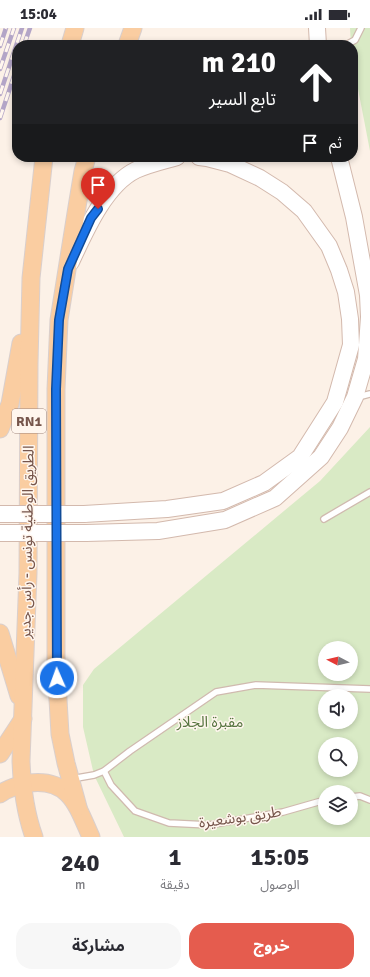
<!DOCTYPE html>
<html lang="ar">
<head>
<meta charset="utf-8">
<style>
  :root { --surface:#fff; --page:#f7f7f7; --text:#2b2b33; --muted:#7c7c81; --accent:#e55c4e }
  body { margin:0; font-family:Signika,"Noto Sans Arabic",sans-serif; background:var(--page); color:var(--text); direction:rtl; height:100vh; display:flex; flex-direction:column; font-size:15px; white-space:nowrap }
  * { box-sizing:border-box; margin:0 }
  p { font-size:13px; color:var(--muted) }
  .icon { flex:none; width:22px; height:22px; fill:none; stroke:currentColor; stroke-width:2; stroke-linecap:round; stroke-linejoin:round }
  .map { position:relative; height:809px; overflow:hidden; direction:ltr }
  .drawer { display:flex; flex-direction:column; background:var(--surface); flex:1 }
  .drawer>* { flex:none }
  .banner { position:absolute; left:12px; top:12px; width:346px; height:122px; border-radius:16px; box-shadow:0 2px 6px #0003; direction:rtl; background:#202124; color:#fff; overflow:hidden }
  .needle { width:26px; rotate:277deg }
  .controls { position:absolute; left:318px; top:613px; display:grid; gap:8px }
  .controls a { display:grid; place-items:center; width:40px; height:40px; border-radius:50%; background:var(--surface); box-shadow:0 2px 6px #0003; font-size:20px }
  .pin { position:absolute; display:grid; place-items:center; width:34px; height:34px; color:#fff; margin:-41px -17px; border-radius:50% 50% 50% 0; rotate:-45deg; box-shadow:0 0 4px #0007 }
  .pin .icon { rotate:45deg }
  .me { position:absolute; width:44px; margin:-22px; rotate:358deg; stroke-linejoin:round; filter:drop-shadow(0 0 3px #0008) }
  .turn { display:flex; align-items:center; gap:14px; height:84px; padding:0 16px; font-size:18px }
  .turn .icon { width:52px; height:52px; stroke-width:2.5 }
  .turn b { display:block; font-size:28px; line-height:34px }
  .then { display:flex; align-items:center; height:38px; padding:0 16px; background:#0003; gap:8px; font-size:15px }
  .eta { display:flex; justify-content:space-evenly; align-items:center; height:68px; text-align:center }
  .eta b { font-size:24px; font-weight:700; line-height:28px }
  .button { display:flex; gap:8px; margin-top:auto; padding:8px 16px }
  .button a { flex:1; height:46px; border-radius:16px; background:var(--accent); color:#fff; font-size:16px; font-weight:700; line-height:46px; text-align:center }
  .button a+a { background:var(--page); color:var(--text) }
  .status { display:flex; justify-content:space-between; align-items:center; height:28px; padding:0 20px; background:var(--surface); direction:ltr }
  .status svg { height:11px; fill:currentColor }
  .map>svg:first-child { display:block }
  .green { fill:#d9eac5; fill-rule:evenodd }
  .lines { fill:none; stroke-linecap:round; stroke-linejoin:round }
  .service-casing { stroke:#d0baaf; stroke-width:8 }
  .secondary-casing { stroke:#d3b9ad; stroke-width:18 }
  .primary-casing { stroke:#d9cfcd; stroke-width:19 }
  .service { stroke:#fff; stroke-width:5.5 }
  .secondary { stroke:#fff; stroke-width:16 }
  .primary { stroke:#facda1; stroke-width:17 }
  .rail-casing { stroke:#b3a5c7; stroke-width:4.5 }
  .rail { stroke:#fff6ee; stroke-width:3; stroke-dasharray:9; stroke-linecap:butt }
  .secondary-bridge-casing { stroke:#d3b9ad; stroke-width:18; stroke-linecap:butt }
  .secondary-bridge { stroke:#fff; stroke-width:16 }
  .route-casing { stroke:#114b97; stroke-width:10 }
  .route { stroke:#1a73e8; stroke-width:7 }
  .labels { text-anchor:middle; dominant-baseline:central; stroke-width:3; stroke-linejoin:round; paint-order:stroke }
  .shield { fill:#fff6ee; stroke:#9f857c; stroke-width:1 }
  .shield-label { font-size:14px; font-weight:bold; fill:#76554b }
  .street-label { font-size:15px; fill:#76554b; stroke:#fff6ee }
  .park-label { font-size:15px; fill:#587641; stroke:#fff6ee }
</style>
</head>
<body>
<div class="status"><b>15:04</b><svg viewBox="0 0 49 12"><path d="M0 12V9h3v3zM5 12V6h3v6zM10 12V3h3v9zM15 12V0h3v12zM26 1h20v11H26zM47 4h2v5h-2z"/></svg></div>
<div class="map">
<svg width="370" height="809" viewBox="0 0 370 809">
  <rect width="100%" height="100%" fill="#fcf1e7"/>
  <g class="green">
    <polygon points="350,0 370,0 370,123 353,35 353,17 351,17"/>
    <path d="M370 399V809H124L94 747 83 699V657L94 641 320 453ZM325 620H351V646H325ZM325 668H351V694H325ZM325 716H351V742H325ZM325 764H351V790H325Z"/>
  </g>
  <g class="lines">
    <g class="service-casing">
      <g id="service">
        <polyline points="346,17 355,12 361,0"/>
        <polyline points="358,369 370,366"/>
        <polyline points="324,491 370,464"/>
        <polyline points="104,743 111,757 135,783 169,795 209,797 283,784 325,772"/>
        <polyline points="71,751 94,747 104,743 130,723 216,664 256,657 370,661"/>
        <polyline points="351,769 360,768 370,772"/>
      </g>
    </g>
    <g class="secondary-casing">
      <g id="secondary">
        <polyline points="317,0 318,17"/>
        <path d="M71 234C85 204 105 157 136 142 149 136 163 133 177 129"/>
        <polyline points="84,486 167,481 223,473 264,455 300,429 335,374 351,317 350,291 346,264 339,242 329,218 304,183 282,164 260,150 230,136 207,130 199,129"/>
        <polyline points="86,505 158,503 225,492 275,470 321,429 340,400 355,369 366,331 369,289 368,267 354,189 339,129"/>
      </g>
    </g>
    <g class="primary-casing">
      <g id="primary">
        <polyline points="70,17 75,0"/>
        <polyline points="127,17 133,0"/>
        <polyline points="0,401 10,376 21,315"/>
        <polyline points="0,605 19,668"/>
        <polyline points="0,726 23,691"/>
        <path d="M0 766C8 760 19 757 29 755 70 750 77 778 91 809"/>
        <polyline points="78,779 66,735 60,706 56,637 56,361 59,292 77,179 83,143 87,129"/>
        <path d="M34 809C25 784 22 759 21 733L28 545 29 336 31 250 44 129"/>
      </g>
    </g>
    <use href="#service" class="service"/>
    <use href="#secondary" class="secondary"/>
    <use href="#primary" class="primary"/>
    <g class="rail-casing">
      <g id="rail">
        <polyline points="24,17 30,0"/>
        <polyline points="0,18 6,0"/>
        <polyline points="0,41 14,0"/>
        <polyline points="0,66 22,0"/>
        <polyline points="0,90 17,39"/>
      </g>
    </g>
    <use href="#rail" class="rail"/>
    <g class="secondary-bridge-casing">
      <g id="secondary-bridge">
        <polyline points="0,486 84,486"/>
        <polyline points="0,505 86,505"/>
      </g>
    </g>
    <use href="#secondary-bridge" class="secondary-bridge"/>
  </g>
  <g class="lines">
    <g class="route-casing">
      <polyline id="route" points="57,650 56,361 59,292 68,241 91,190 98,181"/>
    </g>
    <use href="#route" class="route"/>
  </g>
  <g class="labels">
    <rect class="shield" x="12" y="381" width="34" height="24" rx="3"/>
    <g class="shield-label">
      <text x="29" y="393">RN1</text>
    </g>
    <g class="street-label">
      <text transform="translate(27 514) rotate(-89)">الطريق الوطنية تونس - رأس جدير</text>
      <text transform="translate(240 789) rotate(-8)">طريق بوشعيرة</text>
    </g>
    <g class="park-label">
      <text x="210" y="694">مقبرة الجلاز</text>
    </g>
  </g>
</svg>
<div class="controls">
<a><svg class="needle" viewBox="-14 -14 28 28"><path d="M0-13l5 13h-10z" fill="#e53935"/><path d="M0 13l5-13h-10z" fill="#7c7c81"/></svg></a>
<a><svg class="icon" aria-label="sound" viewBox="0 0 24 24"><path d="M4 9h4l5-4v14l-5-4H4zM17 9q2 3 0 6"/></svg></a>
<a><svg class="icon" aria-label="search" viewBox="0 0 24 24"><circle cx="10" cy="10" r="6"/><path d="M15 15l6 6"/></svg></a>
<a><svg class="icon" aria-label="layers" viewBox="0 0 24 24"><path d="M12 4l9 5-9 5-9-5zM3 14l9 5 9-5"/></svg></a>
</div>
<div class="pin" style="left:98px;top:181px;background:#d93025"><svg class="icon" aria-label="arrive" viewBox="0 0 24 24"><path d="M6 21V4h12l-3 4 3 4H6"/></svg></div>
<svg class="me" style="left:57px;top:650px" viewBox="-20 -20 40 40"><circle r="17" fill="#1a73e8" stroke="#fff" stroke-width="3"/><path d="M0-11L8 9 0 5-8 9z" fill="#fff"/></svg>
<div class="banner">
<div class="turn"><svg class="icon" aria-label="ahead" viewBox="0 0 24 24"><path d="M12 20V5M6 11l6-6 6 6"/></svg><div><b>210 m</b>تابع السير</div></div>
<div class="then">ثم<svg class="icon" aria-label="arrive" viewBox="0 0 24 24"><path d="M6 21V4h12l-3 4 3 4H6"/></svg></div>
</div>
</div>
<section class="drawer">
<div class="eta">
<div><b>15:05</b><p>الوصول</p></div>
<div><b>1</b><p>دقيقة</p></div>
<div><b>240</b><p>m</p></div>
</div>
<div class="button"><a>خروج</a><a>مشاركة</a></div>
</section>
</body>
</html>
